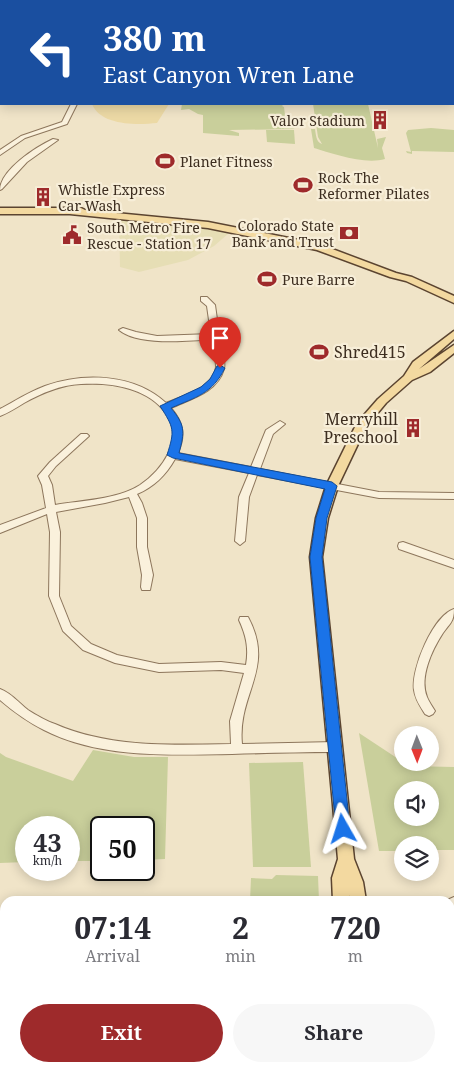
<!DOCTYPE html>
<html lang="en">
<head>
<meta charset="utf-8">
<style>
  :root { --surface:#fff; --page:#f7f7f7; --text:#2b2b33; --muted:#7c7c81; --accent:#9e2a2b }
  body { margin:0; font-family:"Noto Serif",serif; background:var(--page); color:var(--text); height:100vh; display:flex; flex-direction:column; font-size:19px; white-space:nowrap }
  * { box-sizing:border-box; margin:0 }
  p { font-size:16px; color:var(--muted) }
  .icon { flex:none; width:28px; height:28px; fill:none; stroke:currentColor; stroke-width:2; stroke-linecap:round; stroke-linejoin:round }
  .map { position:relative; flex:1; overflow:hidden }
  .panel { position:absolute; left:0px; top:896px; width:455px; height:176px; display:flex; flex-direction:column; background:var(--surface); border-radius:15px 15px 0 0; box-shadow:0 2px 12px #0003 }
  .panel>* { flex:none }
  .banner { position:absolute; left:0px; top:0px; width:455px; height:105px; box-shadow:0 2px 12px #0003; background:#1a4fa0; color:#fff; overflow:hidden }
  .needle { width:32px; rotate:179deg }
  .tools { position:absolute; left:394px; top:726px; display:grid; gap:10px }
  .tools a { display:grid; place-items:center; width:45px; height:45px; border-radius:50%; background:var(--surface); box-shadow:0 2px 12px #0003; font-size:25px }
  .speed { position:absolute; left:15px; top:816px; display:flex; gap:10px; font-size:25px; font-weight:700; text-align:center }
  .speed>* { display:grid; place-content:center; width:65px; height:65px; border-radius:50%; background:var(--surface); box-shadow:0 2px 12px #0003; line-height:1 }
  .speed small { font-size:12px; font-weight:400 }
  .speed .limit { border:2px solid #111; border-radius:8px; background:#fff; color:#111 }
  .pin { position:absolute; display:grid; place-items:center; width:42px; height:42px; color:#fff; margin:-51px -21px; border-radius:50% 50% 50% 0; rotate:-45deg; box-shadow:0 0 5px #0007 }
  .pin .icon { rotate:45deg }
  .me { position:absolute; width:55px; margin:-28px; rotate:354deg; stroke-linejoin:round; filter:drop-shadow(0 0 4px #0008) }
  .turn { display:flex; align-items:center; gap:18px; height:105px; padding:0 20px; font-size:22px }
  .turn .icon { width:65px; height:65px; stroke-width:2.5 }
  .turn b { display:block; font-size:35px; line-height:42px }
  .eta { display:flex; justify-content:space-evenly; align-items:center; height:85px; text-align:center }
  .eta b { font-size:30px; font-weight:700; line-height:35px }
  .action { display:flex; gap:10px; margin-top:auto; padding:10px 20px }
  .action a { flex:1; height:58px; border-radius:30px; background:var(--accent); color:#fff; font-size:20px; font-weight:700; line-height:58px; text-align:center }
  .action a+a { background:var(--page); color:var(--text) }
  .map>svg:first-child { display:block }
  .farmland { fill:#e6deb5 }
  .green { fill:#c9cf9b; fill-rule:evenodd }
  .sand { fill:#ecd9a5 }
  .lines { fill:none; stroke-linecap:round; stroke-linejoin:round }
  .minor-casing { stroke:#8d765c; stroke-width:2 }
  .major-casing { stroke:#5b4430; stroke-width:3 }
  .minor { fill:#faf1dc; fill-rule:evenodd }
  .major { fill:#f3d9a0; fill-rule:evenodd }
  .route { fill:#1a73e8; stroke:#114b97 }
  .labels { text-anchor:middle; dominant-baseline:central; stroke-width:4.5; stroke-linejoin:round; paint-order:stroke }
  .far-poi-label { font-size:14px; fill:#3d2e20; stroke:#f7eed8; text-anchor:start }
  .poi-label { font-size:16px; fill:#3d2e20; stroke:#f7eed8; text-anchor:start }
</style>
</head>
<body>
<div class="map">
<svg width="454" height="1072" viewBox="0 0 454 1072">
  <rect width="100%" height="100%" fill="#f0e4c8"/>
  <polygon class="farmland" points="119,220 187,226 229,233 214,246 188,260 139,272 120,267"/>
  <g class="green">
    <polygon points="182,104 284,104 282,106 284,107 286,123 284,124 289,128 296,129 229,130 239,133 239,136 203,133 203,115 198,114 189,109 181,110"/>
    <path d="M313 104H368L378 148 377 139 386 137 382 148 385 159C364 165 331 153 314 148L311 129H315C316 135 316 142 322 144L318 137Z"/>
    <polygon points="431,128 454,130 454,152 412,151 412,154 407,153 406,151 411,152 406,133 408,130"/>
    <polygon points="266,130 294,130 295,144 267,142"/>
    <path d="M359 733 409 766 454 767V850H430V845H402V851H379ZM402 790H430V818H402Z"/>
    <polygon points="93,750 134,757 168,757 165,859 144,860 144,828 101,828 101,861 69,861 69,828 26,828 26,862 0,863 0,753 6,757 73,781"/>
    <polygon points="303,762 311,867 253,867 249,763"/>
    <polygon points="276,875 318,876 319,901 250,901 251,878 272,879"/>
  </g>
  <path class="sand" d="M92 104H169L157 123C137 125 101 126 92 104Z"/>
  <g class="lines">
    <g class="minor-casing">
      <g id="minor">
        <rect x="240" y="0" width="6" height="1"/>
        <rect x="0" y="40" width="1" height="4"/>
        <rect x="0" y="59" width="1" height="4"/>
        <polygon points="71,104 77,104 67,124 25,138 0,155 0,150 21,136 62,122"/>
        <path d="M53 139 58 140 27 162 2 189 0 190C0 170 36 147 53 139Z"/>
        <path d="M201 297H207L215 305 219 334 221 336 220 338C221 347 226 361 224 369 217 393 190 399 171 408 183 422 186 435 178 453L251 467 266 430 280 421 285 424 273 434 260 469 379 492 454 493V499L379 498 257 475 249 497 245 541 240 545 235 541 239 497 249 473 175 459C166 475 154 487 137 494L142 503 147 518V547L153 575 150 590H142L141 587 142 575 137 547V518L129 497 105 503 56 512 60 532 59 596 71 626 91 644 117 655 159 664 221 662 246 665C249 648 246 635 239 620L240 617H248C276 669 237 693 242 744L335 742 339 743 341 747 339 751 335 752C301 752 266 753 232 754 170 755 101 759 44 730 28 722 14 712 0 700V689C11 693 19 703 28 710 36 715 46 721 55 724 110 748 172 745 231 744L230 721 244 673 221 670 159 672 115 663 83 650 63 631 49 596 50 532 47 514 0 533V525L46 508 42 485 38 476 50 462 81 434H87L89 436 56 466 48 476 52 485 55 505C83 500 116 500 140 485 152 477 162 466 168 454 184 423 159 398 130 389 115 384 97 383 81 384 60 385 42 393 24 403 16 408 8 413 0 416V409C15 401 29 392 45 386 84 372 135 374 166 403 182 396 214 388 216 367 216 358 213 348 212 339 188 341 138 346 119 330L123 328 136 332 157 336 211 334 207 306 201 301Z"/>
        <polygon points="403,542 454,560 454,568 399,549 398,546 399,543"/>
        <path d="M454 609C454 622 450 623 443 633 432 650 419 677 427 697 429 702 432 706 435 711L433 714 429 716 425 714C420 706 415 699 414 690 411 669 433 616 454 609Z"/>
        <polygon points="454,897 454,909 450,910 450,901 445,901"/>
        <polygon points="450,978 454,980 454,1018 450,1016"/>
        <polygon points="0,995 5,997 5,1013 0,1011"/>
        <polygon points="107,1068 121,1068 120,1072 106,1072"/>
      </g>
    </g>
    <g class="major-casing">
      <g id="major">
        <polygon points="0,208 81,208 85,210 208,222 319,244 396,273 412,277 454,296 454,303 406,281 390,277 317,250 208,228 70,214 0,214"/>
        <polygon points="454,331 454,339 419,369 454,345 454,353 430,372 412,380 386,403 366,427 338,486 328,518 322,557 354,859 363,882 366,901 350,901 349,895 349,901 333,901 332,878 338,859 310,557 316,518 326,486 357,423 378,399 404,376 413,362"/>
        <rect x="354" y="1068" width="18" height="4"/>
      </g>
    </g>
    <use href="#minor" class="minor"/>
    <use href="#major" class="major"/>
  </g>
  <path class="route" d="M220 365 225 368C212 394 196 397 171 408 185 425 185 431 179 453L332 482 337 486 327 518 322 557 350 829 348 833 343 835 338 833 336 829 310 557 316 518 325 489 173 458 167 455C175 430 174 428 160 406L201 387 210 379 217 366Z"/>
  <defs>
    <g id="building-bare" transform="scale(1.5)"><path d="M-4-6H4V6H1V3H-1V6H-4ZM-2.5-4.3h1.7v1.8h-1.7ZM.8-4.3h1.7v1.8H.8ZM-2.5-1h1.7V.8h-1.7ZM.8-1h1.7V.8H.8Z" fill="#9e2a2b" stroke="#f7eed8" stroke-width="2.5" paint-order="stroke"/></g>
    <g id="stadium-bare" transform="scale(1.5)"><path d="M0-5a6.5 5 0 1 0 0 10a6.5 5 0 1 0 0-10ZM-3.5-1.8h7v3.6h-7Z" fill="#9e2a2b" stroke="#f7eed8" stroke-width="2.5" paint-order="stroke"/></g>
    <g id="bank-bare" transform="scale(1.5)"><path d="M-6-4H6V4H-6ZM0-2.3a2.3 2.3 0 1 0 0 4.6a2.3 2.3 0 1 0 0-4.6Z" fill="#9e2a2b" stroke="#f7eed8" stroke-width="2.5" paint-order="stroke"/></g>
    <g id="civic-bare" transform="scale(1.5)"><path d="M-.6-6.5H3V-4.5H.6V-3L4-1V1h2V6H-6V1h2V-1L-.6-3ZM-1.2 2.5V6h2.4V2.5Z" fill="#9e2a2b" stroke="#f7eed8" stroke-width="2.5" paint-order="stroke"/></g>
  </defs>
  <g fill-rule="evenodd">
    <use href="#building-bare" x="380" y="120"/>
    <use href="#stadium-bare" x="165" y="161"/>
    <use href="#stadium-bare" x="303" y="185"/>
    <use href="#building-bare" x="43" y="197"/>
    <use href="#bank-bare" x="349" y="233"/>
    <use href="#civic-bare" x="72" y="235"/>
    <use href="#stadium-bare" x="267" y="279"/>
    <use href="#stadium-bare" x="319" y="352"/>
    <use href="#building-bare" x="413" y="428"/>
  </g>
  <g class="labels">
    <g class="far-poi-label">
      <text x="365" y="120" text-anchor="end">Valor Stadium</text>
      <text x="180" y="161">Planet Fitness</text>
      <text x="318" y="177">Rock The<tspan x="318" dy="16">Reformer Pilates</tspan></text>
      <text x="58" y="189">Whistle Express<tspan x="58" dy="16">Car Wash</tspan></text>
      <text x="334" y="225" text-anchor="end">Colorado State<tspan x="334" dy="16">Bank and Trust</tspan></text>
      <text x="87" y="227">South Metro Fire<tspan x="87" dy="16">Rescue - Station 17</tspan></text>
      <text x="282" y="279">Pure Barre</text>
    </g>
    <g class="poi-label">
      <text x="334" y="352">Shred415</text>
      <text x="398" y="419" text-anchor="end">Merryhill<tspan x="398" dy="18">Preschool</tspan></text>
    </g>
  </g>
</svg>
<div class="tools">
<a><svg class="needle" viewBox="-14 -14 28 28"><path d="M0-13l5 13h-10z" fill="#e53935"/><path d="M0 13l5-13h-10z" fill="#7c7c81"/></svg></a>
<a><svg class="icon" aria-label="sound" viewBox="0 0 24 24"><path d="M4 9h4l5-4v14l-5-4H4zM17 9q2 3 0 6"/></svg></a>
<a><svg class="icon" aria-label="layers" viewBox="0 0 24 24"><path d="M12 4l9 5-9 5-9-5zM3 14l9 5 9-5"/></svg></a>
</div>
<div class="speed"><div>43<small>km/h</small></div><div class="limit">50</div></div>
<div class="pin" style="left:220px;top:368px;background:#d93025"><svg class="icon" aria-label="arrive" viewBox="0 0 24 24"><path d="M6 21V4h12l-3 4 3 4H6"/></svg></div>
<svg class="me" style="left:343px;top:829px" viewBox="-20 -20 40 40"><path d="M0-17L14 15 0 8-14 15z" fill="#1a73e8" stroke="#fff" stroke-width="4"/></svg>
<div class="banner">
<div class="turn"><svg class="icon" aria-label="left" viewBox="0 0 24 24"><path d="M17 20v-9H6M10 6l-5 5 5 5"/></svg><div><b>380 m</b>East Canyon Wren Lane</div></div>
</div>
<section class="panel">
<div class="eta">
<div><b>07:14</b><p>Arrival</p></div>
<div><b>2</b><p>min</p></div>
<div><b>720</b><p>m</p></div>
</div>
<div class="action"><a>Exit</a><a>Share</a></div>
</section>
</div>
</body>
</html>
